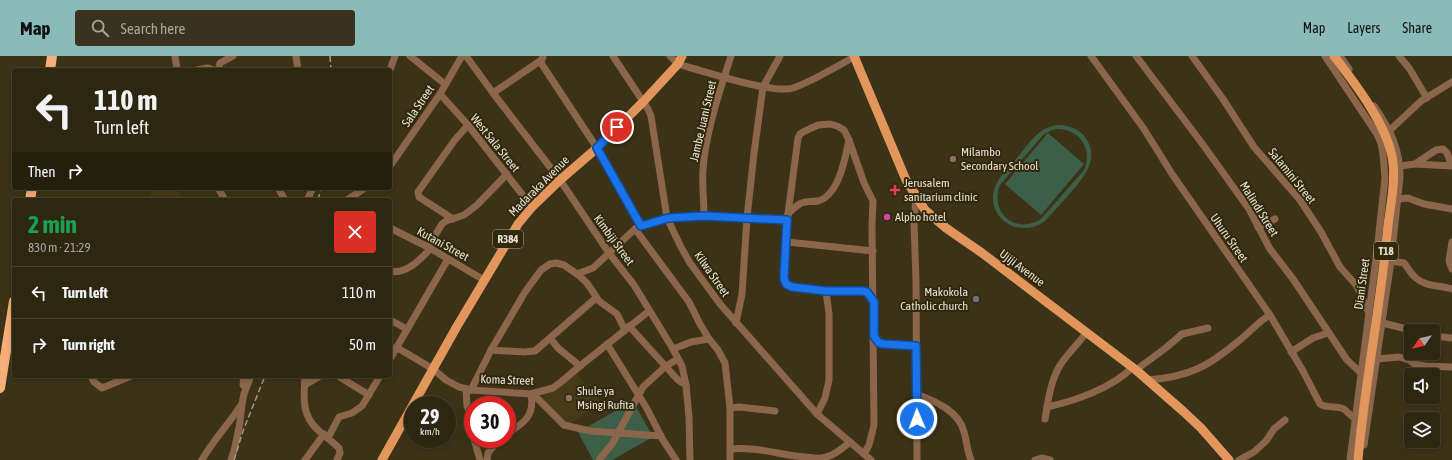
<!DOCTYPE html>
<html lang="en">
<head>
<meta charset="utf-8">
<style>
  :root { --surface:#2d2611; --page:#39321f; --text:#f1f3f6; --muted:#a7a59f; --line:#484331; --accent:#8bbbb9 }
  body { margin:0; font-family:"Asap Condensed",sans-serif; background:var(--page); color:var(--text); height:100vh; display:flex; flex-direction:column; font-size:15px; white-space:nowrap }
  * { box-sizing:border-box; margin:0 }
  p { font-size:13px; color:var(--muted) }
  .icon { flex:none; width:22px; height:22px; fill:none; stroke:currentColor; stroke-width:2; stroke-linecap:round; stroke-linejoin:round }
  .map { position:relative; flex:1; overflow:hidden }
  .panel { position:absolute; left:12px; top:142px; width:380px; height:180px; display:flex; flex-direction:column; background:var(--surface); border-radius:4px; box-shadow:0 2px 6px #0003,0 0 0 1px var(--line) }
  .panel>* { flex:none }
  .banner { position:absolute; left:12px; top:12px; width:380px; height:122px; border-radius:4px; box-shadow:0 2px 6px #0003,0 0 0 1px var(--line); background:#2d2611; color:var(--text); overflow:hidden }
  .needle { width:26px; rotate:236deg }
  .fabs { position:absolute; left:1404px; top:268px; display:grid; gap:8px }
  .fabs a { display:grid; place-items:center; width:36px; height:36px; border-radius:4px; background:var(--surface); box-shadow:0 2px 6px #0003,0 0 0 1px var(--line); font-size:20px }
  .speed { position:absolute; left:404px; top:340px; display:flex; gap:8px; font-size:20px; font-weight:700; text-align:center }
  .speed>* { display:grid; place-content:center; width:52px; height:52px; border-radius:50%; background:var(--surface); box-shadow:0 2px 6px #0003,0 0 0 1px var(--line); line-height:1 }
  .speed small { font-size:10px; font-weight:400 }
  .speed .limit { border:6px solid #d22; background:#fff; color:#111 }
  .pin { position:absolute; display:grid; place-items:center; width:34px; height:34px; color:#fff; margin:-17px; border:2px solid #fff; border-radius:50%; box-shadow:0 1px 4px #0007 }
  .me { position:absolute; width:44px; margin:-22px; rotate:359deg; stroke-linejoin:round; filter:drop-shadow(0 0 3px #0008) }
  .turn { display:flex; align-items:center; gap:14px; height:84px; padding:0 16px; font-size:18px }
  .turn .icon { width:52px; height:52px; stroke-width:2.5 }
  .turn b { display:block; font-size:28px; line-height:34px }
  .then { display:flex; align-items:center; height:38px; padding:0 16px; background:#0003; gap:8px; font-size:15px }
  .round { display:grid; place-items:center; flex:none; width:42px; height:42px; border-radius:4px; background:var(--page) }
  .overview { display:flex; align-items:center; justify-content:space-between; height:68px; padding:0 16px }
  h1 { font-size:24px; font-weight:700; line-height:30px; color:#1e9e55 }
  ul { padding:0; list-style:none }
  li { display:flex; align-items:center; gap:12px; height:52px; padding:0 16px; border-top:1px solid var(--line) }
  li div { flex:1 }
  li b { display:block; font-size:15px }
  li em { font-style:normal }
  header { display:flex; align-items:center; gap:24px; box-sizing:border-box; height:56px; padding:0 20px; background:var(--accent); color:#111 }
  header strong { font-size:19px }
  nav { display:flex; gap:22px; margin-inline-start:auto; font-size:14px }
  .search { width:280px; height:36px; background:var(--page); display:flex; align-items:center; gap:10px; box-sizing:border-box; padding:0 14px; border-radius:4px; color:var(--muted); font-size:15px }
  .map>svg:first-child { display:block }
  .built { fill:#473b17 }
  .green { fill:#3d5f47; fill-rule:evenodd }
  .lines { fill:none; stroke-linecap:round; stroke-linejoin:round }
  .minor { stroke:#8b664b; stroke-width:7 }
  .major { stroke:#e2965c; stroke-width:9 }
  .highway { stroke:#f8ae78; stroke-width:10 }
  .rail { stroke:#a19a86; stroke-width:1.5; stroke-dasharray:6 3; stroke-linecap:butt }
  .route-casing { stroke:#114b97; stroke-width:10 }
  .route { stroke:#1a73e8; stroke-width:7 }
  .education-dot { fill:#8d6e63; stroke:#31280d; stroke-width:1.5 }
  .health-dot { fill:#e0444e; stroke:#31280d; stroke-width:1.5 }
  .hotel-dot { fill:#d1479c; stroke:#31280d; stroke-width:1.5 }
  .worship-dot { fill:#6b7280; stroke:#31280d; stroke-width:1.5 }
  .labels { text-anchor:middle; dominant-baseline:central; stroke-width:4; stroke-linejoin:round; paint-order:stroke }
  .shield { fill:#31280d; stroke:#b0aa96; stroke-width:1 }
  .shield-label { font-size:11px; font-weight:bold; fill:#e6e1d1 }
  .street-label { font-size:12px; fill:#e6e1d1; stroke:#31280d }
  .poi-label { font-size:12px; fill:#e6e1d1; stroke:#31280d; text-anchor:start }
</style>
</head>
<body>
<header>
<strong>Map</strong>
<div class="search"><svg class="icon" aria-label="search" viewBox="0 0 24 24"><circle cx="10" cy="10" r="6"/><path d="M15 15l6 6"/></svg>Search here</div>
<nav><a>Map</a><a>Layers</a><a>Share</a></nav>
</header>
<div class="map">
<svg width="1452" height="404" viewBox="0 0 1452 404">
  <rect width="100%" height="100%" fill="#3c3217"/>
  <g class="built">
    <polygon points="150,132 179,132 180,144 152,144"/>
    <polygon points="573,314 601,346 562,373 538,344"/>
  </g>
  <g class="green">
    <path d="M1057 69C1068 69 1078 72 1085 81 1102 104 1081 124 1067 141 1059 149 1052 158 1044 166 1022 181 991 167 993 138 994 135 995 130 997 127 1001 118 1010 111 1016 103 1024 94 1031 83 1040 76 1045 72 1051 70 1057 69ZM1057 73C1080 73 1093 93 1084 114L1041 163C1016 179 989 157 1000 129L1043 79 1052 74Z"/>
    <polygon points="1048,77 1084,108 1041,159 1005,128"/>
    <polygon points="633,345 653,381 612,404 593,404 578,376"/>
  </g>
  <g class="lines">
    <g class="minor">
      <polyline points="175,0 177,14"/>
      <polyline points="296,0 298,14"/>
      <polyline points="410,0 445,28"/>
      <polyline points="466,0 493,37 560,124 609,197 634,229 673,293 682,310 686,329 689,361 690,404"/>
      <polyline points="543,0 541,7 597,92 641,170"/>
      <polyline points="613,0 648,53 651,60 667,162 681,191 690,207 720,248 817,358 871,404"/>
      <path d="M670 0 678 8 688 11C710 17 773 38 793 32 812 26 837 10 856 0"/>
      <path d="M1091 0 1144 73 1172 118 1270 259 1303 315 1320 348C1328 353 1337 349 1344 353 1348 356 1350 360 1355 362"/>
      <polyline points="1136,0 1201,86 1249,153 1270,193 1293,223 1347,304 1361,317"/>
      <polyline points="1192,0 1223,43 1254,91 1300,144 1321,176 1340,211 1357,230 1368,255"/>
      <polyline points="1325,0 1377,78 1381,87 1383,98 1385,122 1377,195 1350,404"/>
      <polyline points="1340,0 1349,13"/>
      <polyline points="1399,0 1409,12 1427,42"/>
      <polyline points="197,14 208,12 213,14"/>
      <polyline points="218,14 220,7 233,0"/>
      <polyline points="390,14 395,0"/>
      <polyline points="493,37 540,5"/>
      <polyline points="440,38 468,69 532,151"/>
      <polyline points="1390,74 1421,45 1452,26"/>
      <polyline points="390,110 440,38 462,0"/>
      <polyline points="1400,110 1415,108 1452,110 1447,97 1443,93 1436,94 1415,108"/>
      <polyline points="218,132 225,144"/>
      <polyline points="278,132 285,144"/>
      <polyline points="916,141 914,167 916,224 917,404"/>
      <polyline points="1398,143 1408,142 1424,148 1452,153"/>
      <polyline points="307,144 313,132"/>
      <polyline points="347,144 365,132"/>
      <path d="M788 158C793 153 798 147 805 146 809 145 813 146 818 145 839 139 845 103 849 84"/>
      <path d="M704 160C704 145 702 129 703 114 705 78 720 34 731 0"/>
      <polyline points="453,163 419,141 418,136 454,85 468,69"/>
      <polyline points="1258,171 1275,163"/>
      <polyline points="390,172 428,191 484,224"/>
      <polyline points="635,173 689,246 700,268 709,283"/>
      <polyline points="787,186 873,195"/>
      <polyline points="1452,186 1449,205 1452,213"/>
      <polyline points="428,191 442,168 446,165 464,159 477,149 507,118"/>
      <path d="M1391 205 1404 207C1408 212 1411 218 1416 222 1426 231 1440 229 1452 233"/>
      <path d="M390 215C406 219 421 203 431 192"/>
      <path d="M577 218 593 212 635 173C668 152 748 162 787 164"/>
      <polyline points="826,235 866,236 874,246"/>
      <polyline points="390,264 407,273"/>
      <polyline points="736,267 742,238 747,162 754,97 763,31 780,0"/>
      <polyline points="1383,267 1414,275"/>
      <polyline points="629,270 678,324 686,329"/>
      <polyline points="874,280 879,287 883,288 916,290"/>
      <polyline points="1433,280 1452,282"/>
      <polyline points="550,282 558,292 580,310"/>
      <polyline points="607,288 646,351 663,384 676,404"/>
      <polyline points="396,291 433,313 446,324 459,331 471,334 531,338 553,332 561,326 580,310 649,255"/>
      <polyline points="673,293 691,286 709,283 718,294 725,307 730,352 730,404"/>
      <polyline points="491,294 524,296 535,295 596,242"/>
      <polyline points="1291,296 1313,282 1328,277"/>
      <polyline points="390,303 448,203"/>
      <polyline points="1377,303 1399,301 1409,304 1415,308 1425,310 1452,311"/>
      <polyline points="1136,314 1167,291 1182,278 1208,272"/>
      <polyline points="91,320 94,326 102,332 131,320"/>
      <polyline points="244,320 243,329 246,332"/>
      <path d="M305 320C304 339 301 359 317 373 324 380 332 385 339 392L340 397 337 404"/>
      <polyline points="338,320 369,339"/>
      <path d="M1147 324C1190 321 1209 310 1241 283 1251 275 1259 265 1270 259"/>
      <polyline points="305,329 320,320"/>
      <polyline points="466,333 467,350 471,359 473,381"/>
      <polyline points="471,334 491,294 525,236 541,214 550,208 556,207 564,209 577,218 587,227 599,245 617,258 625,274"/>
      <polyline points="533,338 564,369 590,375 661,380"/>
      <path d="M916 338C935 345 959 355 964 376 967 386 967 395 971 404"/>
      <path d="M1047 351C1075 345 1112 332 1133 311"/>
      <polyline points="730,352 739,351 775,355"/>
      <polyline points="817,358 825,342 829,324 829,258 826,235 792,231 786,228 784,222 788,158 798,82 800,78 805,75 818,69 830,68 837,70 844,74 849,84 864,127 873,145 872,169 874,369 869,389 864,398"/>
      <path d="M1045 363C1048 346 1050 327 1059 311 1066 299 1078 288 1087 276"/>
      <path d="M507 378C524 367 535 360 531 338"/>
      <polyline points="328,382 339,361 352,357 362,350 380,320"/>
      <polyline points="474,383 480,404"/>
      <path d="M1364 389 1391 205 1400 121C1400 92 1390 73 1374 50"/>
      <path d="M731 393C753 390 781 399 805 401 811 402 820 403 826 401 835 399 843 392 850 386"/>
      <path d="M202 404C213 384 229 368 241 349"/>
      <polyline points="231,404 235,391 240,366 242,348 244,338 251,320"/>
      <polyline points="305,404 324,378"/>
      <polyline points="487,404 488,397 500,383"/>
      <polyline points="599,404 612,388 643,331 666,310 678,303"/>
      <polyline points="1035,404 1042,402 1050,404"/>
      <polyline points="1239,404 1254,396 1266,385 1274,373 1285,364"/>
    </g>
    <g class="major">
      <polyline points="854,0 906,124 925,154 946,172 982,197 1136,314 1184,356 1201,372 1229,404"/>
      <path d="M1334 0C1354 26 1383 64 1391 96 1397 119 1391 146 1388 169 1381 248 1365 325 1358 404"/>
      <polyline points="382,404 456,272 518,168 532,151 560,124 597,92 643,46 678,8 682,0"/>
    </g>
    <g class="highway">
      <polyline points="50,14 52,0"/>
      <polyline points="30,144 32,132"/>
      <polyline points="0,332 14,245"/>
    </g>
    <g class="rail">
      <polyline points="330,0 331,14"/>
      <polyline points="318,144 321,132"/>
      <polyline points="234,404 243,375 265,320"/>
    </g>
  </g>
  <g class="lines">
    <g class="route-casing">
      <polyline id="route" points="617,71 597,92 641,170 668,162 704,160 787,164 784,222 786,228 792,231 826,235 862,235 867,236 874,246 874,280 879,287 884,288 916,290 917,363"/>
    </g>
    <use href="#route" class="route"/>
  </g>
  <g class="education-dot">
    <circle cx="953" cy="103" r="4"/>
    <circle cx="569" cy="342" r="4"/>
  </g>
  <path class="health-dot" d="M893 128h4v4h4v4h-4v4h-4v-4h-4v-4h4z"/>
  <circle class="hotel-dot" cx="887" cy="161" r="4"/>
  <circle class="worship-dot" cx="976" cy="243" r="4"/>
  <g class="labels">
    <g class="shield">
      <rect x="493" y="174" width="30" height="18" rx="3"/>
      <rect x="1374" y="186" width="24" height="18" rx="3"/>
    </g>
    <g class="shield-label">
      <text x="508" y="183">R384</text>
      <text x="1386" y="195">T18</text>
    </g>
    <g class="street-label">
      <text transform="translate(418 50) rotate(-56)">Sala Street</text>
      <text transform="translate(703 65) rotate(-77)">Jambe Juani Street</text>
      <text transform="translate(495 87) rotate(51)">West Sala Street</text>
      <text transform="translate(1292 120) rotate(51)">Salamini Street</text>
      <text transform="translate(539 130) rotate(-45)">Madaraka Avenue</text>
      <text transform="translate(1259 153) rotate(58)">Malindi Street</text>
      <text transform="translate(1229 182) rotate(55)">Uhuru Street</text>
      <text transform="translate(614 184) rotate(54)">Kimbiji Street</text>
      <text transform="translate(443 188) rotate(29)">Kutani Street</text>
      <text transform="translate(1022 212) rotate(37)">Ujiji Avenue</text>
      <text transform="translate(712 218) rotate(55)">Kilwa Street</text>
      <text transform="translate(1362 228) rotate(-82)">Diani Street</text>
      <text transform="translate(507 324) rotate(2)">Koma Street</text>
    </g>
    <g class="poi-label">
      <text x="961" y="96">Milambo<tspan x="961" dy="14">Secondary School</tspan></text>
      <text x="904" y="127">Jerusalem<tspan x="904" dy="14">sanitarium clinic</tspan></text>
      <text x="895" y="161">Alpho hotel</text>
      <text x="968" y="236" text-anchor="end">Makokola<tspan x="968" dy="14">Catholic church</tspan></text>
      <text x="577" y="335">Shule ya<tspan x="577" dy="14">Msingi Rufita</tspan></text>
    </g>
  </g>
</svg>
<div class="fabs">
<a><svg class="needle" viewBox="-14 -14 28 28"><path d="M0-13l5 13h-10z" fill="#e53935"/><path d="M0 13l5-13h-10z" fill="#a7a59f"/></svg></a>
<a><svg class="icon" aria-label="sound" viewBox="0 0 24 24"><path d="M4 9h4l5-4v14l-5-4H4zM17 9q2 3 0 6"/></svg></a>
<a><svg class="icon" aria-label="layers" viewBox="0 0 24 24"><path d="M12 4l9 5-9 5-9-5zM3 14l9 5 9-5"/></svg></a>
</div>
<div class="speed"><div>29<small>km/h</small></div><div class="limit">30</div></div>
<div class="pin" style="left:617px;top:71px;background:#d93025"><svg class="icon" aria-label="arrive" viewBox="0 0 24 24"><path d="M6 21V4h12l-3 4 3 4H6"/></svg></div>
<svg class="me" style="left:917px;top:363px" viewBox="-20 -20 40 40"><circle r="17" fill="#1a73e8" stroke="#fff" stroke-width="3"/><path d="M0-11L8 9 0 5-8 9z" fill="#fff"/></svg>
<div class="banner">
<div class="turn"><svg class="icon" aria-label="left" viewBox="0 0 24 24"><path d="M17 20v-9H6M10 6l-5 5 5 5"/></svg><div><b>110 m</b>Turn left</div></div>
<div class="then">Then<svg class="icon" aria-label="right" viewBox="0 0 24 24"><path d="M7 20v-9h11M14 6l5 5-5 5"/></svg></div>
</div>
<section class="panel">
<div class="overview"><div><h1>2 min</h1><p>830 m · 21:29</p></div><a class="round" style="background:#d93025;color:#fff"><svg class="icon" aria-label="close" viewBox="0 0 24 24"><path d="M6 6l12 12M18 6L6 18"/></svg></a></div>
<ul>
<li><svg class="icon" aria-label="left" viewBox="0 0 24 24"><path d="M17 20v-9H6M10 6l-5 5 5 5"/></svg><div><b>Turn left</b></div><em>110 m</em></li>
<li><svg class="icon" aria-label="right" viewBox="0 0 24 24"><path d="M7 20v-9h11M14 6l5 5-5 5"/></svg><div><b>Turn right</b></div><em>50 m</em></li>
</ul>
</section>
</div>
</body>
</html>
